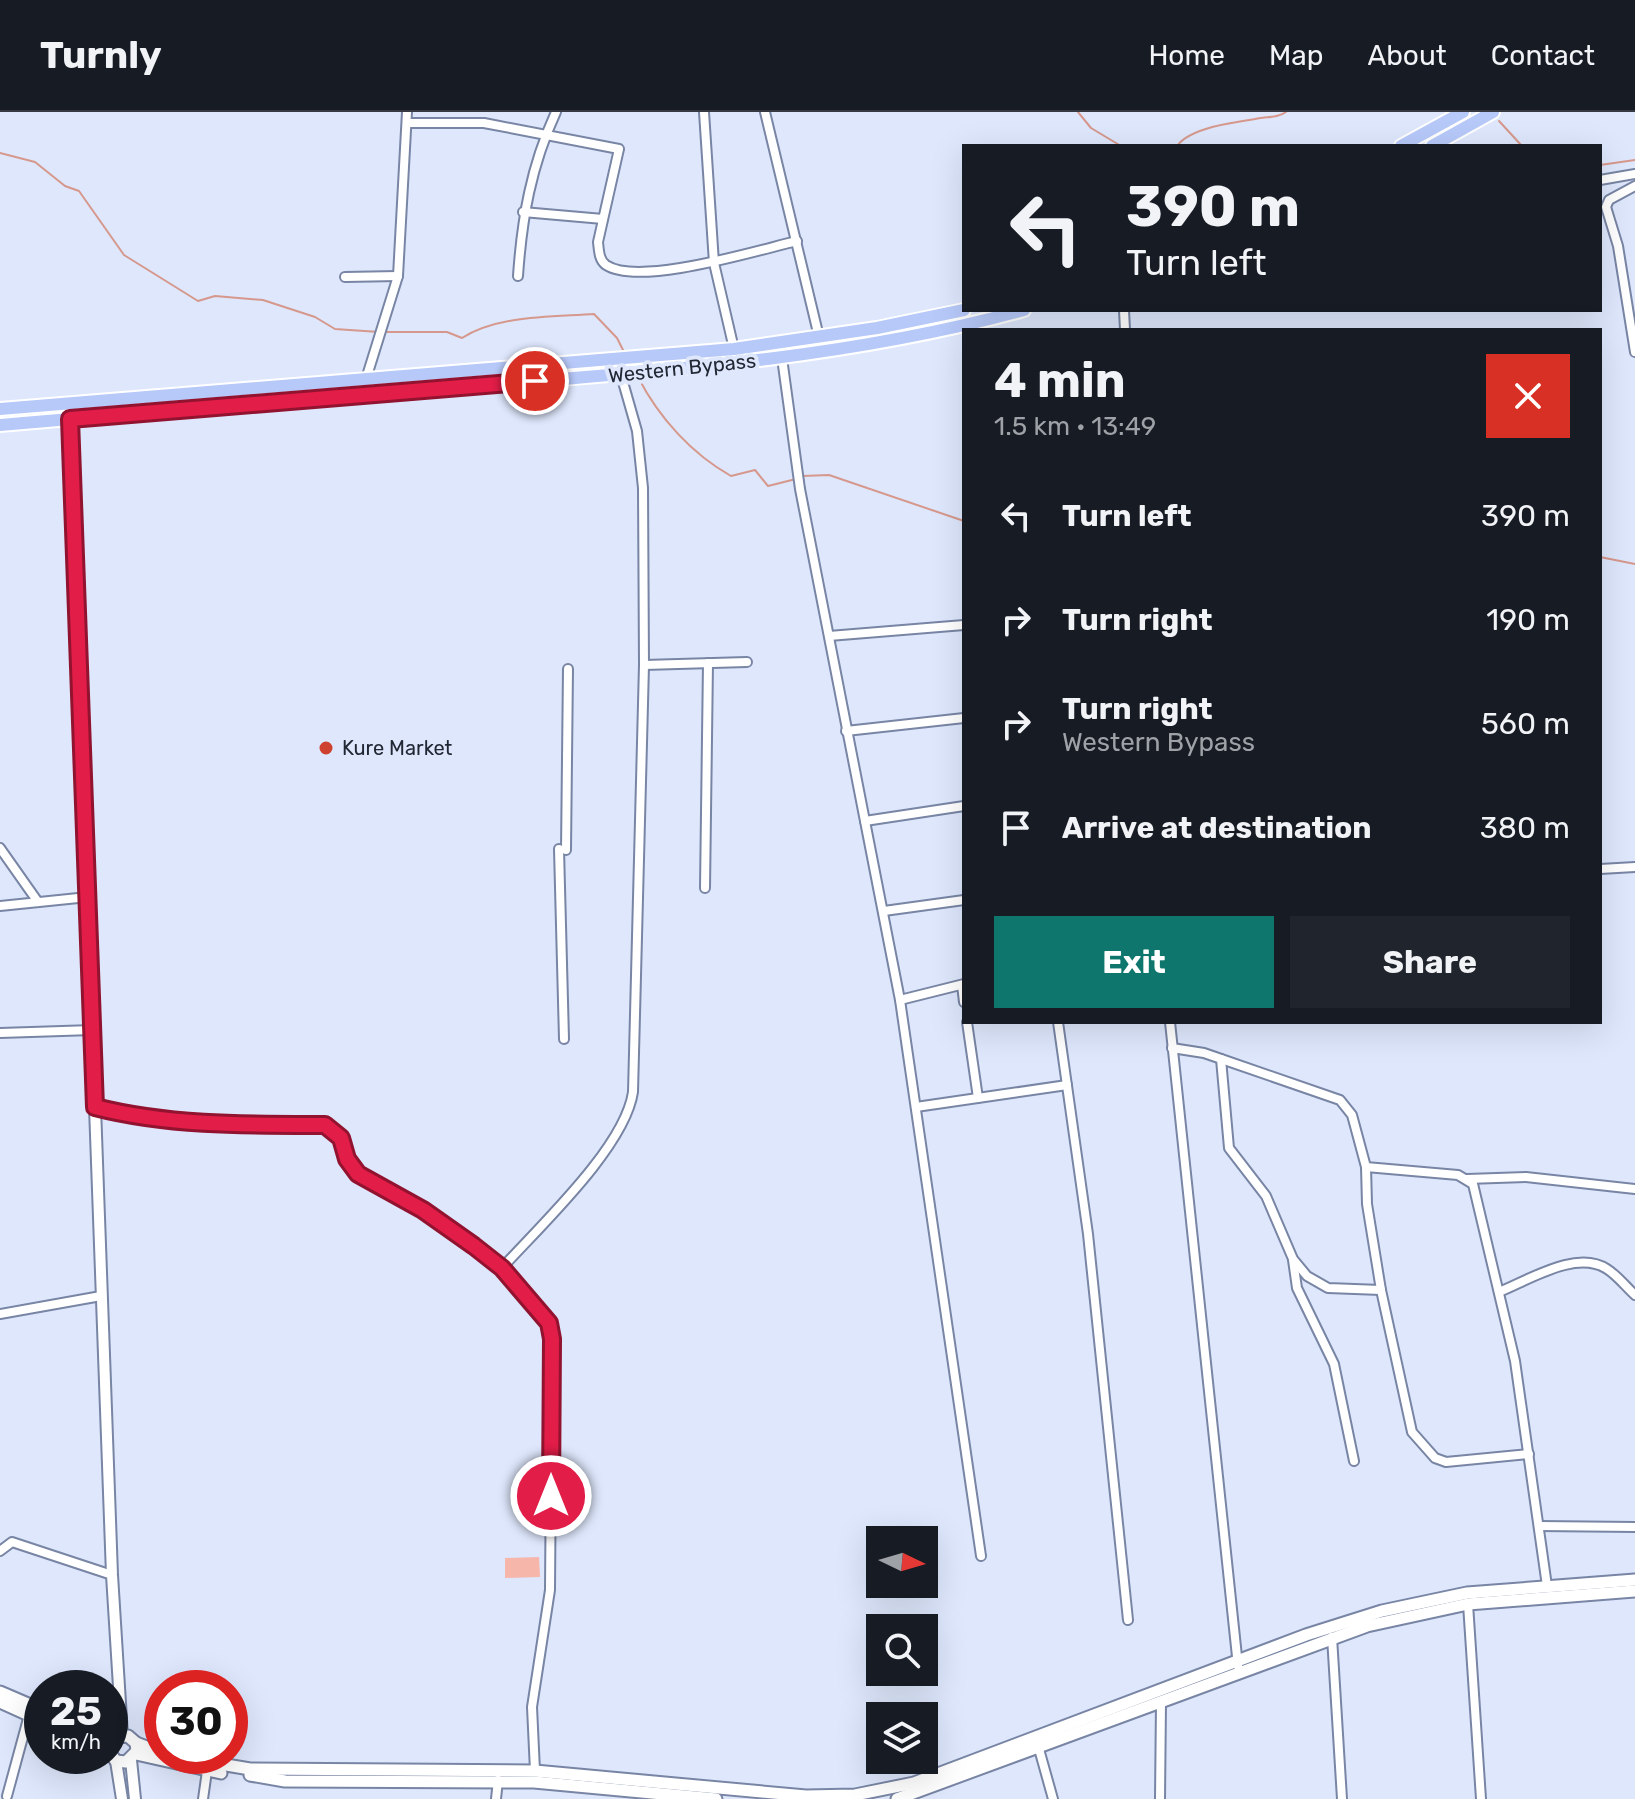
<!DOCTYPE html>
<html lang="en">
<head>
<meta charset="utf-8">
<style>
  :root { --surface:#171b24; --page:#20242c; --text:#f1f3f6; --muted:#9ea1a6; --line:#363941; --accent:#0f766e }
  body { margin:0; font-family:Rubik,sans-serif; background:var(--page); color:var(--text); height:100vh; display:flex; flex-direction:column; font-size:30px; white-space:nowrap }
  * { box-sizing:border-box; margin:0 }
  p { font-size:26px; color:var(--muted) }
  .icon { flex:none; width:44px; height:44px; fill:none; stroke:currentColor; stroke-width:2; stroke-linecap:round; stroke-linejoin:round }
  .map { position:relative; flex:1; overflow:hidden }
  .drawer { position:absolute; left:962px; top:216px; width:640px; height:696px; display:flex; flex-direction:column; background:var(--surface); border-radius:0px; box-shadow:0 8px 32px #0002 }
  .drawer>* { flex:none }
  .hud { position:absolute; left:962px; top:32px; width:640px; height:168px; border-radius:0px; box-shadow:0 8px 32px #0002; background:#171b24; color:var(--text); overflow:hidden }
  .needle { width:52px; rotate:95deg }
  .tools { position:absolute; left:866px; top:1414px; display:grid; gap:16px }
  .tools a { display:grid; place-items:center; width:72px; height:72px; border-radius:0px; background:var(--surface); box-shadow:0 8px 32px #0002; font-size:40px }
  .speed { position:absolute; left:24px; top:1558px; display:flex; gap:16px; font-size:40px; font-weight:700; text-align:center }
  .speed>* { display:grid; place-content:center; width:104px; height:104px; border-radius:50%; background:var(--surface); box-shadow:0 8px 32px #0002; line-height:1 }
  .speed small { font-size:20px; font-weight:400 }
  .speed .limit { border:12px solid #d22; background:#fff; color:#111 }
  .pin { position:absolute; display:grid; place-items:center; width:68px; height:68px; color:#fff; margin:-34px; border:4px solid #fff; border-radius:50%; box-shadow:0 2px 8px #0007 }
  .me { position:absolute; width:88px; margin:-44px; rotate:0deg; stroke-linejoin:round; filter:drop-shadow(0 0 6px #0008) }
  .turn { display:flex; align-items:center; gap:28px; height:168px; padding:0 32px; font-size:36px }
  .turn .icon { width:104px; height:104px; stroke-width:2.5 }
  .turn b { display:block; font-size:56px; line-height:68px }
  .round { display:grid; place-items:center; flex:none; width:84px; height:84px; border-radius:0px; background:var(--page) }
  .summary { display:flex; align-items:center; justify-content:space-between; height:136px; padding:0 32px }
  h1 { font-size:48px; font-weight:700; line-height:60px }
  .button { display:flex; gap:16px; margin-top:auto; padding:16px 32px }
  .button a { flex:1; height:92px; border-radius:0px; background:var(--accent); color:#fff; font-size:32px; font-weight:700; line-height:92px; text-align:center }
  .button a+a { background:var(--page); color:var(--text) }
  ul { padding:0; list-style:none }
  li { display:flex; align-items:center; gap:24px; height:104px; padding:0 32px }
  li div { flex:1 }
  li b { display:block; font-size:30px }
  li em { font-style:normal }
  header { display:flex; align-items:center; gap:48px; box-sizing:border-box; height:112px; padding:0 40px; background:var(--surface); border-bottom:2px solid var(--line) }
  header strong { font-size:38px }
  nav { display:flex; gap:44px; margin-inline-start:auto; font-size:28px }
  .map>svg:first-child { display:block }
  .green { fill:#f6b6aa }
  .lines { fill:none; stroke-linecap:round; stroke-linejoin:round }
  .stream { stroke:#d6988c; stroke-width:2 }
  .minor-casing { stroke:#7885a4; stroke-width:12 }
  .tertiary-casing { stroke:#7885a4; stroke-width:14 }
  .secondary-casing { stroke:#7885a4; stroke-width:15 }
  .primary-casing { stroke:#fff; stroke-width:16 }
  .minor { stroke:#fff; stroke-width:8 }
  .tertiary { stroke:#fff; stroke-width:10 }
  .secondary { stroke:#fff; stroke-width:11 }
  .primary { stroke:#b7c9f9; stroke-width:12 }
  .route-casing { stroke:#92132f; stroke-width:20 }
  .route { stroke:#e11d48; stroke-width:14 }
  .poi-dot { fill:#ce412f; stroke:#dee7fc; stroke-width:3 }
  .labels { text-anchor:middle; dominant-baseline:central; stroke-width:8; stroke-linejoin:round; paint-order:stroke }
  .street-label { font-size:20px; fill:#222734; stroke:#dee7fc }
  .poi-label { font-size:20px; fill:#222734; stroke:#dee7fc; text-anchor:start }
</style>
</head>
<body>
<header>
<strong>Turnly</strong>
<nav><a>Home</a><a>Map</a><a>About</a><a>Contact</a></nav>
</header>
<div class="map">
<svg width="1635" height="1687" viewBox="0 0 1635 1687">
  <rect width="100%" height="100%" fill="#dee7fc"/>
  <polygon class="green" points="539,1445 540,1465 505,1466 505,1446"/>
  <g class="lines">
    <g class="stream">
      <polyline points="1078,0 1091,16 1121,34"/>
      <polyline points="1499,9 1522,34"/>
      <path d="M1177 34C1190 16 1234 10 1255 7 1267 4 1276 7 1286 0"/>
      <polyline points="0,41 35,50 65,74 79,79 124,143 198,189 215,184 263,188 315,205 335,217 379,220"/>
      <polyline points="1600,53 1635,48"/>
      <path d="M385 220H447L462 226C498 203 552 205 594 202L617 226 625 242"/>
      <path d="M638 265C659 306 692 342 731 364L755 358 768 374 796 367"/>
      <polyline points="802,364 829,363 964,409"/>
      <polyline points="1600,445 1635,452"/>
    </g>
    <g class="minor-casing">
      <g id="minor">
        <polyline points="704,0 714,151 734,237"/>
        <polyline points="765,0 819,225"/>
        <path d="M407 11H484L619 37 598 130C599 139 599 148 606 153 639 175 758 138 797 129"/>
        <polyline points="1600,68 1635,62"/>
        <polyline points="1635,74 1609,88 1606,95 1618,134 1635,240"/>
        <polyline points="523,100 603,107"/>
        <path d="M518 164C522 106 531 54 556 0"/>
        <polyline points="345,165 398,164"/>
        <polyline points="1124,198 1125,218"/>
        <polyline points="782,246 800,377 900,888 981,1444"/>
        <polyline points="366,267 398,164 407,0"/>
        <polyline points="829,524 964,513"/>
        <polyline points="644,553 747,550"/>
        <polyline points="846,619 964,606"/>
        <polyline points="865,709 964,694"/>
        <polyline points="0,736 38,790"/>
        <polyline points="559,737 564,927"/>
        <polyline points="566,738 568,557"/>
        <polyline points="1600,757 1635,755"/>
        <polyline points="705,776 708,551"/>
        <polyline points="0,794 88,785"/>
        <polyline points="884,799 964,788"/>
        <polyline points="962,873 964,890"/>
        <polyline points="900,888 964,872"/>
        <polyline points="967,910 978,986"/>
        <polyline points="1058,910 1088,1122 1128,1508"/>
        <polyline points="1170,910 1238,1554"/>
        <polyline points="0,921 93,918"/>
        <polyline points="1172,936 1204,941 1340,988 1352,1003 1366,1055 1458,1063 1473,1072 1515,1249 1547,1474"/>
        <polyline points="1221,947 1229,1036 1266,1084 1293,1147 1307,1164 1328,1176 1381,1178"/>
        <path d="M95 995 135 1005 330 1015C344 1029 343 1050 358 1062 377 1077 403 1085 423 1098 464 1124 500 1154 531 1190 541 1202 552 1211 552 1227L550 1478 532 1595 535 1659"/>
        <polyline points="916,995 1067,973"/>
        <polyline points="1366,1055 1367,1092 1381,1178 1412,1320 1435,1346 1446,1350 1529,1342"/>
        <polyline points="1467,1067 1526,1065 1635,1077"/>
        <polyline points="1293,1148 1297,1176 1334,1252 1354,1349"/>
        <path d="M502 1156C540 1114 625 1035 633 980L644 553 643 376 637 319 621 263"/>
        <path d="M1499 1180C1529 1168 1577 1137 1607 1157 1618 1164 1626 1175 1635 1183"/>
        <polyline points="0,1202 101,1184"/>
        <polyline points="1539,1414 1635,1415"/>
        <polyline points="0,1439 12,1430 112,1463"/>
        <polyline points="1468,1492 1481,1687"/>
        <polyline points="1332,1525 1342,1687"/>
        <polyline points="1039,1637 1053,1687"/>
        <polyline points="7,1684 29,1603"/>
        <polyline points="203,1687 207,1659"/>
        <polyline points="496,1687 498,1668"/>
        <polyline points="1160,1687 1161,1591"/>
      </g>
    </g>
    <g class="tertiary-casing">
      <g id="tertiary">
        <polyline points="70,307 112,1463 122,1623"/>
        <polyline points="131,1648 135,1687"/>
        <polyline points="116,1649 122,1687"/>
      </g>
    </g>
    <g class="secondary-casing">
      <g id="secondary">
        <polyline points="0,1580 42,1598"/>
        <polyline points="0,1590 42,1609"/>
        <polyline points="136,1631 162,1641"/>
        <polyline points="110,1633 116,1625 128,1624 136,1631 137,1639 126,1650 116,1649 110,1641"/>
        <polyline points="136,1642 221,1661"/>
        <polyline points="173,1644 250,1657 535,1659 806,1684 855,1683 914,1671 1306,1523 1382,1499 1467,1481 1635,1468"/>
        <polyline points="250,1663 285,1669 534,1670 716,1687"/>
        <polyline points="897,1687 1367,1514 1468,1492 1635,1479"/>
      </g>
    </g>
    <g class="primary-casing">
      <g id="primary">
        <polyline points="1401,34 1463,0"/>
        <polyline points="1432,34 1493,0"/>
        <polyline points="0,297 734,237 877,216 964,198"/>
        <path d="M0 313C166 298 333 285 499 272 676 258 853 245 1024 198"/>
      </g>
    </g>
    <use href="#minor" class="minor"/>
    <use href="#tertiary" class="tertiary"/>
    <use href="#secondary" class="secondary"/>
    <use href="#primary" class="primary"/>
  </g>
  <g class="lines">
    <g class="route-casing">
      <path id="route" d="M535 269 70 307 95 995C169 1014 249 1013 325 1013L341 1026 347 1047 358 1062 423 1098 474 1134 502 1156 549 1211 552 1227 551 1384"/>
    </g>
    <use href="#route" class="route"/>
  </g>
  <circle class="poi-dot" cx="326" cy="636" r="8"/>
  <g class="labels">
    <g class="street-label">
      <text transform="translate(682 256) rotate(-6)">Western Bypass</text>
    </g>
    <g class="poi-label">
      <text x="342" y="636">Kure Market</text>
    </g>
  </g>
</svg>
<div class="tools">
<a><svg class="needle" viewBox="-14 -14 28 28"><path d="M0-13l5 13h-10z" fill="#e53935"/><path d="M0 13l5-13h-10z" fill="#9ea1a6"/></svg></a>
<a><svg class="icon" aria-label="search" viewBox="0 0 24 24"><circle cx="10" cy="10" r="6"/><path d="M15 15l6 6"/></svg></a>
<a><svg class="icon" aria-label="layers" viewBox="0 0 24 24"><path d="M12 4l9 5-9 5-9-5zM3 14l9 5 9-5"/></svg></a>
</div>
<div class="speed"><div>25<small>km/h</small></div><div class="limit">30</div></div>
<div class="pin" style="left:535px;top:269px;background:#d93025"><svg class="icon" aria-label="arrive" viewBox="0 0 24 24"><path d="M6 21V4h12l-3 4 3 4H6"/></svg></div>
<svg class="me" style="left:551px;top:1384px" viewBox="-20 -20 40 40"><circle r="17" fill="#e11d48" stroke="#fff" stroke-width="3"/><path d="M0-11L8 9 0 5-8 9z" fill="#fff"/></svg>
<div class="hud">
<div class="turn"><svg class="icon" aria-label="left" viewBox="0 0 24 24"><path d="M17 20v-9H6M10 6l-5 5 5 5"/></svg><div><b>390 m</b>Turn left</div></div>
</div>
<section class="drawer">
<div class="summary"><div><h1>4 min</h1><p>1.5 km · 13:49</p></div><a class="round" style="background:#d93025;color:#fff"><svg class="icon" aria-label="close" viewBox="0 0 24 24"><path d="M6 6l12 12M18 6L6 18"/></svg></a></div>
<ul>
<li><svg class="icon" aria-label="left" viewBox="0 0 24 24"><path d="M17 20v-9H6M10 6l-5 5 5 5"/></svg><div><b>Turn left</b></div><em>390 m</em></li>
<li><svg class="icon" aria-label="right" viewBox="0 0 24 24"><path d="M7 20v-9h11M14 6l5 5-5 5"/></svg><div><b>Turn right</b></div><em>190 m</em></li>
<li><svg class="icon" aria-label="right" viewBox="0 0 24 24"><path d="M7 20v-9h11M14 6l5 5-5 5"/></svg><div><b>Turn right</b><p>Western Bypass</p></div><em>560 m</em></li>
<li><svg class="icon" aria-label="arrive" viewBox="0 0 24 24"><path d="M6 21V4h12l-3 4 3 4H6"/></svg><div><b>Arrive at destination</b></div><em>380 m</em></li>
</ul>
<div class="button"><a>Exit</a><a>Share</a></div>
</section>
</div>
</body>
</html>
